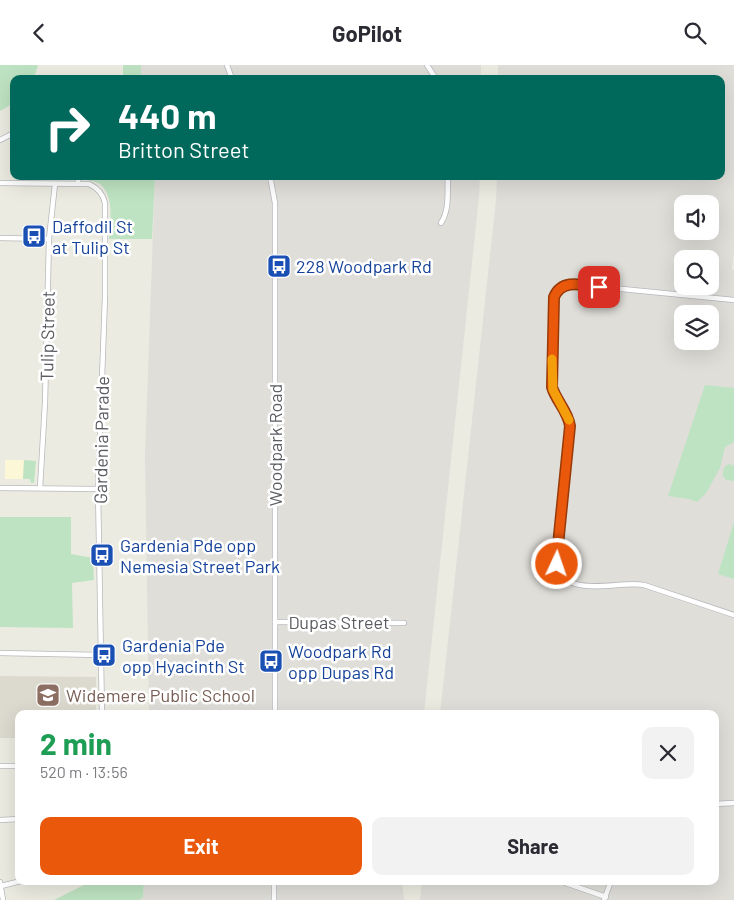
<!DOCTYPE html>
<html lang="en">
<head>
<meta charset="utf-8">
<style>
  :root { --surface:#fff; --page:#f2f2f3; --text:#2b2b33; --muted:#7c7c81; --accent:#ea580c }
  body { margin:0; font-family:Barlow,sans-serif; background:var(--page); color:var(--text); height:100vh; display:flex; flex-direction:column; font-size:19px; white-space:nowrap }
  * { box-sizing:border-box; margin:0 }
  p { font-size:16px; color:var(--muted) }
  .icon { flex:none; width:28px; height:28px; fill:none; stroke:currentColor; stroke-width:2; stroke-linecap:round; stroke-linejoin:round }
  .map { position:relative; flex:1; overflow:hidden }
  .side { position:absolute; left:15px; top:645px; width:704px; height:175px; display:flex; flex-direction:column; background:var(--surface); border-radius:10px; box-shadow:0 5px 20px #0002 }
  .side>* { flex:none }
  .guide { position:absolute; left:10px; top:10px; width:715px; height:105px; border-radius:10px; box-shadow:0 5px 20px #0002; background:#00695c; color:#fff; overflow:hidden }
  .buttons { position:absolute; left:674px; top:130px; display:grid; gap:10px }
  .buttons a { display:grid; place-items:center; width:45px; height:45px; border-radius:10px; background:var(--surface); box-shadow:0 5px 20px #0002; font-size:25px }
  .pin { position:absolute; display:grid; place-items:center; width:42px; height:42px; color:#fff; margin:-21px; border-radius:10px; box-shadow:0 2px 8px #0006 }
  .me { position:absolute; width:55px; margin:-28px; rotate:3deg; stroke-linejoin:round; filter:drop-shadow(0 0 4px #0008) }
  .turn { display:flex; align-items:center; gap:18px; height:105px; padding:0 25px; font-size:22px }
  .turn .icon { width:65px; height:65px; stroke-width:2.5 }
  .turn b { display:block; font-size:35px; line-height:42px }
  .round { display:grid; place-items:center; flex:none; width:52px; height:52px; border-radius:10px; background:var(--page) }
  .summary { display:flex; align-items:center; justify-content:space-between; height:85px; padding:0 25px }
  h1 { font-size:30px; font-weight:700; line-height:38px; color:#1e9e55 }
  .action { display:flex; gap:10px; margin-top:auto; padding:10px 25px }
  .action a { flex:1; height:58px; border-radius:10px; background:var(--accent); color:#fff; font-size:20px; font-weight:700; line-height:58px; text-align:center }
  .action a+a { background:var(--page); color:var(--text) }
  header { display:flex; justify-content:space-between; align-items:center; height:65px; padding:0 25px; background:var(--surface); font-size:22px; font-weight:700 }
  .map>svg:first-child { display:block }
  .commercial { fill:#fcf7d6 }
  .industrial { fill:#dfded9; fill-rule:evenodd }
  .education { fill:#dcdacf }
  .green { fill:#bee3c2 }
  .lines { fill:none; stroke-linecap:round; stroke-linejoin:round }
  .minor-casing { stroke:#b7b8bd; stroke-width:6 }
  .minor { stroke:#fff; stroke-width:4.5 }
  .route-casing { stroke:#983908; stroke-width:12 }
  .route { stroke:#ea580c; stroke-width:9 }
  .slow { stroke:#f59e0b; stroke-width:9 }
  .labels { text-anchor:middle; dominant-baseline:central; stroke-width:5; stroke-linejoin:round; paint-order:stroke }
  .transit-label { font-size:18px; fill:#164399; stroke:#fff; text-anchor:start }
  .street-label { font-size:18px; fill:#5a5c61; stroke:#fff }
  .education-label { font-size:18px; fill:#785e54; stroke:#fff; text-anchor:start }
</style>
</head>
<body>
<header><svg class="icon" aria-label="back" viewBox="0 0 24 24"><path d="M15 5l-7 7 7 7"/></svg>GoPilot<svg class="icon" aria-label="search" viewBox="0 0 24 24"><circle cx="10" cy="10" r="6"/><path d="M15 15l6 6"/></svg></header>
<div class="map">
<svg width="734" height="835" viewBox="0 0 734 835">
  <rect width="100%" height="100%" fill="#ecebe1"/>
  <polygon class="commercial" points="5,395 24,395 23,414 5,414"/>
  <g class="industrial">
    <rect x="141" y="0" width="340" height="14"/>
    <path d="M498 0H734V186L732 205H734V835H420L422 816H715V649H440L496 135 497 111H721V14H498ZM682 139H710V166H682ZM682 194H710V221H682ZM682 249H710V276H682Z"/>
    <polygon points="155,111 480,111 479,132 424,649 149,649 145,389"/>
    <polygon points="144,816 402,816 404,834 404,835 139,835 143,833"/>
  </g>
  <polygon class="education" points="0,611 96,612 96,649 19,649 19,673 0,673"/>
  <g class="green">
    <polygon points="0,0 38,0 36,7 32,14 14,14 14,38 0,46"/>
    <rect x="123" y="0" width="18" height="14"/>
    <path d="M82 111H155L152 174H109C110 157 115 132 100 119 94 115 86 117 82 111Z"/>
    <polygon points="705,320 734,323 734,377 725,382 720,403 706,428 697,437 689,434 668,431"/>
    <polygon points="24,395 36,396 34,418 31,418 30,414 23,414"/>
    <path d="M729 399 734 401V416L726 415 723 411C723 406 723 401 729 399Z"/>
    <polygon points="0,452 71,452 71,489 93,493 94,515 72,518 73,563 0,562"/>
    <polygon points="734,457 734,514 718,509"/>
    <polygon points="92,816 144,816 143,833 139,835 54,835"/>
  </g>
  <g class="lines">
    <g class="minor-casing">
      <g id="minor">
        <polyline points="227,0 232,14"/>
        <polyline points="427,0 436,14"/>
        <polyline points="0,75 14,68"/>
        <polyline points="78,111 78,119"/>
        <polyline points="270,111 275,138 275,649"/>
        <path d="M0 118 89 119C98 123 103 129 105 138V231L98 424 102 649"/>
        <path d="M441 158C450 144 447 127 448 111"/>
        <polyline points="0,173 49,174"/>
        <path d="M734 235 571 219C560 219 554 226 553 236L552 319C554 335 568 345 570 361L557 490C556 538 616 515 644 520L734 550"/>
        <polyline points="0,423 98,424"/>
        <polyline points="40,423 45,338 49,174 55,119"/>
        <polyline points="275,557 404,558"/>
        <polyline points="0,588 101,590"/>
        <polyline points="0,701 19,701"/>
        <polyline points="715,739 734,738"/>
        <polyline points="0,755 19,754"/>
        <polyline points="274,816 274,835"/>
        <polyline points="560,816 606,832"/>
        <polyline points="0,817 3,835"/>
        <polyline points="1,821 21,816"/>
        <polyline points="604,835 611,816"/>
      </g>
    </g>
    <use href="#minor" class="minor"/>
  </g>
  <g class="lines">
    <g class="route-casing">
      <path id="route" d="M557 499V490L570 361C568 346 556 336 552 322L554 232C562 213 583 220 599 222"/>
    </g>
    <use href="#route" class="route"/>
    <polyline class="slow" points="552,294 553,325 569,355"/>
  </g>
  <defs>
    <g id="bus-square" transform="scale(1.25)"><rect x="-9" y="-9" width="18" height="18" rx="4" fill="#1a4fb4" stroke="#fff"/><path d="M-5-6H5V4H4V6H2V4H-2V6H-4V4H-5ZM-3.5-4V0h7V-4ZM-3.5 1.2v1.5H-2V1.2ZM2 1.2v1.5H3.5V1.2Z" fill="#fff"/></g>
    <g id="school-square" transform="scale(1.25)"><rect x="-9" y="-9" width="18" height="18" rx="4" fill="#8d6e63" stroke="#fff"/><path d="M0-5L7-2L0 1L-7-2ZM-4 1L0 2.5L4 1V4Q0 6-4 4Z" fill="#fff"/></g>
  </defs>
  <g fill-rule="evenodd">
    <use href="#bus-square" x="34" y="171"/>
    <use href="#bus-square" x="279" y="201"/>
    <use href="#bus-square" x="102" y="490"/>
    <use href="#bus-square" x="104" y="590"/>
    <use href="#bus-square" x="271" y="596"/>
    <use href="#school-square" x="48" y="630"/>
  </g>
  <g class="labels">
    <g class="transit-label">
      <text x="52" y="161">Daffodil St<tspan x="52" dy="21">at Tulip St</tspan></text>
      <text x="296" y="201">228 Woodpark Rd</text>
      <text x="120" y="480">Gardenia Pde opp<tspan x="120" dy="21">Nemesia Street Park</tspan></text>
      <text x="122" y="580">Gardenia Pde<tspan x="122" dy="21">opp Hyacinth St</tspan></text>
      <text x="288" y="586">Woodpark Rd<tspan x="288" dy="21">opp Dupas Rd</tspan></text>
    </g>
    <g class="street-label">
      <text transform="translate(47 271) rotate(-89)">Tulip Street</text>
      <text transform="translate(101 375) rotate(-89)">Gardenia Parade</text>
      <text transform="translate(275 380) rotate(-90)">Woodpark Road</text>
      <text x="339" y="557">Dupas Street</text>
    </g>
    <g class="education-label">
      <text x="66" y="630">Widemere Public School</text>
    </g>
  </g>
</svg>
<div class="buttons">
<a><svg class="icon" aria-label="sound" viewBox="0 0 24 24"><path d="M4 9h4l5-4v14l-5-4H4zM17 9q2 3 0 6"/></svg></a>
<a><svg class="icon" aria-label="search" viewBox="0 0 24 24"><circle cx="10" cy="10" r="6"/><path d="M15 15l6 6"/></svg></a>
<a><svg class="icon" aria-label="layers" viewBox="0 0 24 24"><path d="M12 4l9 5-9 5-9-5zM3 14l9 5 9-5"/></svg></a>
</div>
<div class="pin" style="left:599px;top:222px;background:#d93025"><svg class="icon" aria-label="arrive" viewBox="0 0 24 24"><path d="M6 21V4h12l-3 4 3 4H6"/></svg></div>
<svg class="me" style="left:557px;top:499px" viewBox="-20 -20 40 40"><circle r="17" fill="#ea580c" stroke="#fff" stroke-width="3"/><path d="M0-11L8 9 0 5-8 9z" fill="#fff"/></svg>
<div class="guide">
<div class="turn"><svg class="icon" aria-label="right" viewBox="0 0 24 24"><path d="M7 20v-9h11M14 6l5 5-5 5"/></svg><div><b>440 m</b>Britton Street</div></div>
</div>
<section class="side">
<div class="summary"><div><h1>2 min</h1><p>520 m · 13:56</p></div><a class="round"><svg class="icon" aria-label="close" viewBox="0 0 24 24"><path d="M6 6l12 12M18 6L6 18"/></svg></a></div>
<div class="action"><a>Exit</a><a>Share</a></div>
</section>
</div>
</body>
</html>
